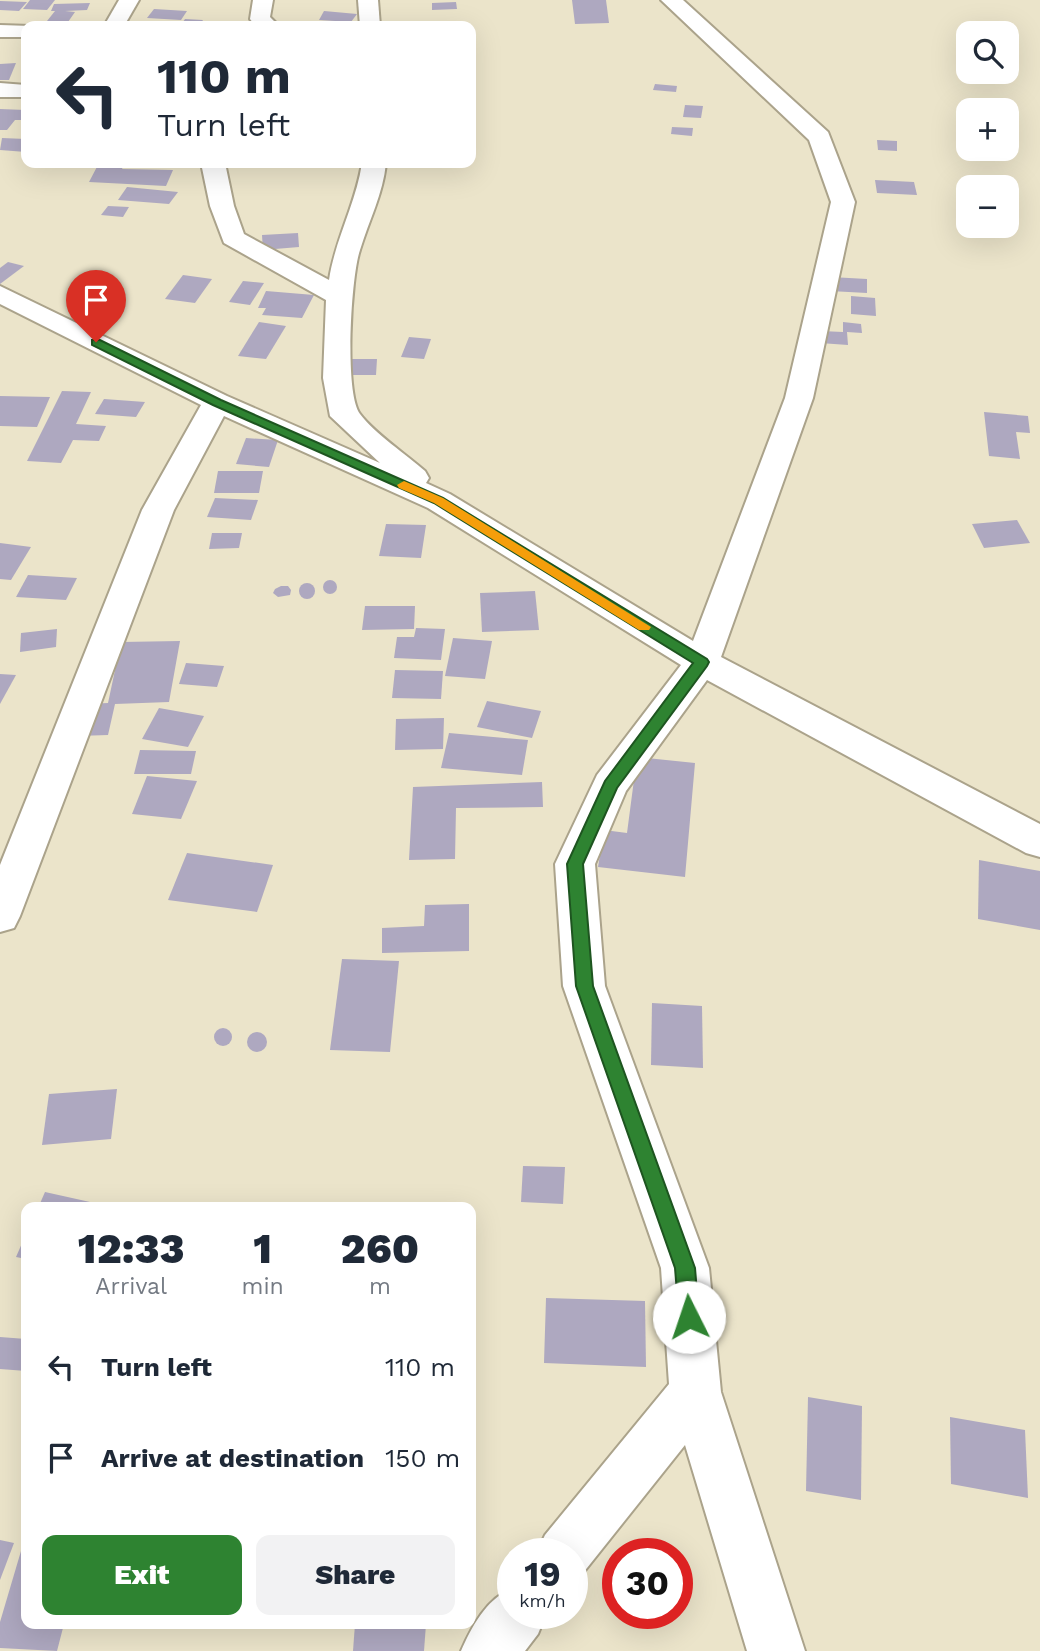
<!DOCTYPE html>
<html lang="en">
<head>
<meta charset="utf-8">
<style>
  :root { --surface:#fff; --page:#f2f2f3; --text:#1f2937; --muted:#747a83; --accent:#2e8331 }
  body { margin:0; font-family:"Work Sans",sans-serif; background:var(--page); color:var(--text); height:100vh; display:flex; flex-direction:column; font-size:26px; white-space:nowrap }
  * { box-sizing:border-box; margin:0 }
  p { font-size:23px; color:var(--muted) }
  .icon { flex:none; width:38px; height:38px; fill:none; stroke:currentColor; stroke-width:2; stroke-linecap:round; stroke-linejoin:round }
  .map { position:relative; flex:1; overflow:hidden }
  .side { position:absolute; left:21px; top:1202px; width:455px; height:427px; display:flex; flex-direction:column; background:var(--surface); border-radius:14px; box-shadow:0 7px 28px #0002 }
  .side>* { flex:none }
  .banner { position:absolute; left:21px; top:21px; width:455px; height:147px; border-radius:14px; box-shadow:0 7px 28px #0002; background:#fff; color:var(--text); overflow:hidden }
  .controls { position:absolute; left:956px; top:21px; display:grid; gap:14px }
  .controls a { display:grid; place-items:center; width:63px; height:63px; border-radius:14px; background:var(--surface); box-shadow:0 7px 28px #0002; font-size:35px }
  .speed { position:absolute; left:497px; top:1538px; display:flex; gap:14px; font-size:35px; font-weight:700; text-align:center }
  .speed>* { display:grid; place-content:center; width:91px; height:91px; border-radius:50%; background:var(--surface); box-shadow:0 7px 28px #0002; line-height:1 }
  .speed small { font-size:18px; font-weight:400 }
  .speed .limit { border:10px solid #d22; background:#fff; color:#111 }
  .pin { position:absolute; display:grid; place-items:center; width:60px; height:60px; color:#fff; margin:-72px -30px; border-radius:50% 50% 50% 0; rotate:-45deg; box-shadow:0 0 7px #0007 }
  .pin .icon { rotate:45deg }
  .me { position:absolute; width:77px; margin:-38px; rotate:356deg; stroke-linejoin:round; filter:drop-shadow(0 0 5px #0008) }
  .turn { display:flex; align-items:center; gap:24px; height:147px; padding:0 21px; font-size:32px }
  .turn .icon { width:91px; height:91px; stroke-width:2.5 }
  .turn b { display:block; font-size:49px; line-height:60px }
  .eta { display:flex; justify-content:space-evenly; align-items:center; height:119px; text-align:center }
  .eta b { font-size:42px; font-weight:800; line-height:49px }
  .action { display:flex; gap:14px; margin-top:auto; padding:14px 21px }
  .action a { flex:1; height:80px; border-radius:14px; background:var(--accent); color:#fff; font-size:28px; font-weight:800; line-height:80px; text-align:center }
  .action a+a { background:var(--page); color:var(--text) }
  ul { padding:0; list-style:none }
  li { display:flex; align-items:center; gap:21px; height:91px; padding:0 21px }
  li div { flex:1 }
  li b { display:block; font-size:26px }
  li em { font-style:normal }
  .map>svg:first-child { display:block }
  .building { fill:#aea8c0 }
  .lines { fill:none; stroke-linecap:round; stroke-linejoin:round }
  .minor-casing { stroke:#aba38b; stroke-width:4 }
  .minor { fill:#fff; fill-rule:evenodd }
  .route { fill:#2e8331; stroke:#1e5520; stroke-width:2 }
  .slow { fill:#f59e0b }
</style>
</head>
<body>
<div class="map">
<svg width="1040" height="1651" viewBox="0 0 1040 1651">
  <rect width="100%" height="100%" fill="#ebe4ca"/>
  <g class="building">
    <polygon points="30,0 55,0 47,10 23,9"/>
    <polygon points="572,0 606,0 609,23 575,24"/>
    <polygon points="0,1 27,2 19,11 0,10"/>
    <polygon points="456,2 457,9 432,10 432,3"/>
    <polygon points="90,3 87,10 65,11 75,12 68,22 47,21 55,11 51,11 54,4"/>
    <polygon points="154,9 187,11 181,20 147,18"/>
    <polygon points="324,11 357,14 351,22 319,20"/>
    <polygon points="185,19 203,20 199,26 180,26"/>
    <polygon points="16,63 9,80 0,80 0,64"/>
    <polygon points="655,84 677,86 676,92 653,90"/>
    <polygon points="685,105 703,106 701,118 683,117"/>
    <polygon points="0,109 26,110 26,114 22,120 15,120 7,130 0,130"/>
    <polygon points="672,127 693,128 692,136 671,134"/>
    <polygon points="2,138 26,139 26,152 0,150"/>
    <polygon points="877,140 897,141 897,151 878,150"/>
    <polygon points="99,163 125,163 122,169 173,170 166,186 89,182"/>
    <polygon points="875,180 914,182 917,195 877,193"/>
    <polygon points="127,187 178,192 169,204 118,200"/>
    <polygon points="108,206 129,207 123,217 101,215"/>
    <polygon points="298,233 299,247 263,250 262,235"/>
    <polygon points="8,262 24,266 0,284 0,268"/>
    <polygon points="183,275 212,279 195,303 165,299"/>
    <polygon points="831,277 867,279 867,293 830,291"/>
    <polygon points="243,281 264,283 250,305 229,302"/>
    <polygon points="266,291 314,295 302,318 262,315 266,308 258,308"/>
    <polygon points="851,296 875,298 876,316 851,314"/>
    <polygon points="259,322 286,326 266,359 238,356"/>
    <polygon points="843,322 861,324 862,333 847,332 848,345 820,343 821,331 843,332"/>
    <polygon points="409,337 431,339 424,359 401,357"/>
    <polygon points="339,359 377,359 376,375 337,375"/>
    <polygon points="62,391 91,392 76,424 106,426 99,441 73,440 61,463 27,461"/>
    <polygon points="0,396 50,397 37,427 0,426"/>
    <polygon points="104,399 145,402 136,417 95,414"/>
    <polygon points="984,412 1028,416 1030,433 1016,432 1020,459 989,456"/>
    <polygon points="246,438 278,440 269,467 236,464"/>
    <polygon points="218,471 263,471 259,493 214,493"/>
    <polygon points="215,498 258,500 251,520 207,517"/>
    <polygon points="1017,520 1030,543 984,548 972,524"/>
    <polygon points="386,524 426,525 421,558 379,556"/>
    <polygon points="212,533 242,533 239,548 209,549"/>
    <polygon points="0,543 31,547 11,580 0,579"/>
    <polygon points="28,575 77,578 66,600 16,597"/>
    <circle cx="330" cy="587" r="7"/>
    <circle cx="307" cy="591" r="8"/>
    <polygon points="281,586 288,586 291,590 290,595 278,597 273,593 275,589"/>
    <polygon points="535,591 539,630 482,632 480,593"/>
    <polygon points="365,606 415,606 414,629 362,630"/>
    <polygon points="416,628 445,629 441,660 394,658 397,637 414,637"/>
    <polygon points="57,629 56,647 20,652 21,633"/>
    <polygon points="453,638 492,641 485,679 445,676"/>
    <polygon points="180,641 169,702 115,704 108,735 78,736 85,704 108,703 121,642"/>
    <polygon points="186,663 224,666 217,687 179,684"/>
    <polygon points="395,670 443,671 441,699 392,698"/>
    <polygon points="0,674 16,675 0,704"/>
    <polygon points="487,701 541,711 532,738 477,727"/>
    <polygon points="159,708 204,716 188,747 142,739"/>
    <polygon points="444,718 443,749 395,750 396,719"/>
    <polygon points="449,733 528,740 522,775 441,768"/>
    <polygon points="140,750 196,751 191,774 134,774"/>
    <polygon points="637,757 695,763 685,877 598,867 604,830 627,833"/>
    <polygon points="147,776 197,781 181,819 132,814"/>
    <polygon points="542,782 543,807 456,808 455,859 409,860 413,787"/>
    <polygon points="187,853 273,865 257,912 168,900"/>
    <polygon points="979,860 1040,871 1040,930 978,919"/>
    <polygon points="469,904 469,951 382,953 382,928 424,926 425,905"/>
    <polygon points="342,959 399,961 390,1052 330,1050"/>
    <polygon points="652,1003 702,1006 703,1068 651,1065"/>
    <circle cx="223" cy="1037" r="9"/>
    <circle cx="257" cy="1042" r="10"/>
    <polygon points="117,1089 111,1139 42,1145 49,1094"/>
    <polygon points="523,1166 565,1167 563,1204 521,1202"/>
    <polygon points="45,1192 99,1204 97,1208 38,1208"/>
    <polygon points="26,1234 26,1259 16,1257"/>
    <polygon points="546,1298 645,1301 646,1367 544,1363"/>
    <polygon points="0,1337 26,1339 26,1371 0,1369"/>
    <polygon points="808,1397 862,1406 861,1500 806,1491"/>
    <polygon points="950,1417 1025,1430 1028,1498 951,1484"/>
    <polygon points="0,1540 14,1543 0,1580"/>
    <polygon points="21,1551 26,1551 26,1624 64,1624 57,1651 0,1648 0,1622"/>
    <polygon points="355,1624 426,1624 424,1651 353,1651"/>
  </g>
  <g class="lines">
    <g class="minor-casing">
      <g id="minor">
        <polygon points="119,0 139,0 124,26 104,26"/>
        <path d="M253 0H273L270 17 279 26C268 26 257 29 250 19Z"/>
        <polygon points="358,0 378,0 380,26 360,26"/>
        <path d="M661 0H683L828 132 855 202 813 398 721 657 1040 824V857L1026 853 707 680 626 791 595 864 605 986 709 1268 721 1392 805 1651H747L685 1445 583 1573 572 1578V1554H536L545 1535 669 1384 661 1268 563 986 555 864 597 775 681 665 428 508 224 416 174 510 20 916 14 928 0 932V865L142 510 201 405 0 304V286L227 396 380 463 330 416 323 378 326 300 224 243 210 206 201 163H225L234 206 244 234 329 280C335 239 356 204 362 163H386C383 194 369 220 360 250 351 276 344 393 360 414 374 433 407 455 425 471L429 478 426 483 450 494 693 641 785 398 831 202 809 140Z"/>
        <polygon points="0,25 31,26 26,26 26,37 0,37"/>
        <polygon points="0,83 26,85 26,97 0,97"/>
        <path d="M513 1588V1614H546L538 1634 525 1651H461C472 1626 487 1598 513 1588Z"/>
      </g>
    </g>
    <use href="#minor" class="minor"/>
  </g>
  <polygon class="route" points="92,340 100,340 221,400 443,498 707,659 709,662 707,666 617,788 583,864 593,986 695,1268 699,1317 696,1324 689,1327 682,1324 679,1317 675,1268 576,986 567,864 605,781 693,663 434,503 213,405 92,345"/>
  <polygon class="slow" points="404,481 443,498 651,627 649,630 639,630 434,503 399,488 397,485"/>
</svg>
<div class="controls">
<a><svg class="icon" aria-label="search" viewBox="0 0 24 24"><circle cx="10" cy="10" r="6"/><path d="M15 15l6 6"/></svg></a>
<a>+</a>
<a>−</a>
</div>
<div class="speed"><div>19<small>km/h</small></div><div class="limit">30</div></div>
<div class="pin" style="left:96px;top:342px;background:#d93025"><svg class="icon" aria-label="arrive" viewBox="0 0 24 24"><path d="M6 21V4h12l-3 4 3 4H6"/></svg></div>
<svg class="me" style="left:689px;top:1317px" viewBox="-20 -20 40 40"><circle r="19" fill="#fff"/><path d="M0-13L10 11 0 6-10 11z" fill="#2e8331"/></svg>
<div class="banner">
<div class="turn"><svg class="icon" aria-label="left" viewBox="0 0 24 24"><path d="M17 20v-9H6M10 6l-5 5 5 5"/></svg><div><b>110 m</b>Turn left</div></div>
</div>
<section class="side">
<div class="eta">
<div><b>12:33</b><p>Arrival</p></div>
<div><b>1</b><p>min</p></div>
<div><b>260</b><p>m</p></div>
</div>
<ul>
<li><svg class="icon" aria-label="left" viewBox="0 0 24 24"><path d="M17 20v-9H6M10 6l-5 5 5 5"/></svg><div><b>Turn left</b></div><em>110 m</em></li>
<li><svg class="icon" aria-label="arrive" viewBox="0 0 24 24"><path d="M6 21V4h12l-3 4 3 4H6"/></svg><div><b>Arrive at destination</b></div><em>150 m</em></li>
</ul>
<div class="action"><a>Exit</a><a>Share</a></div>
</section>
</div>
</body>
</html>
